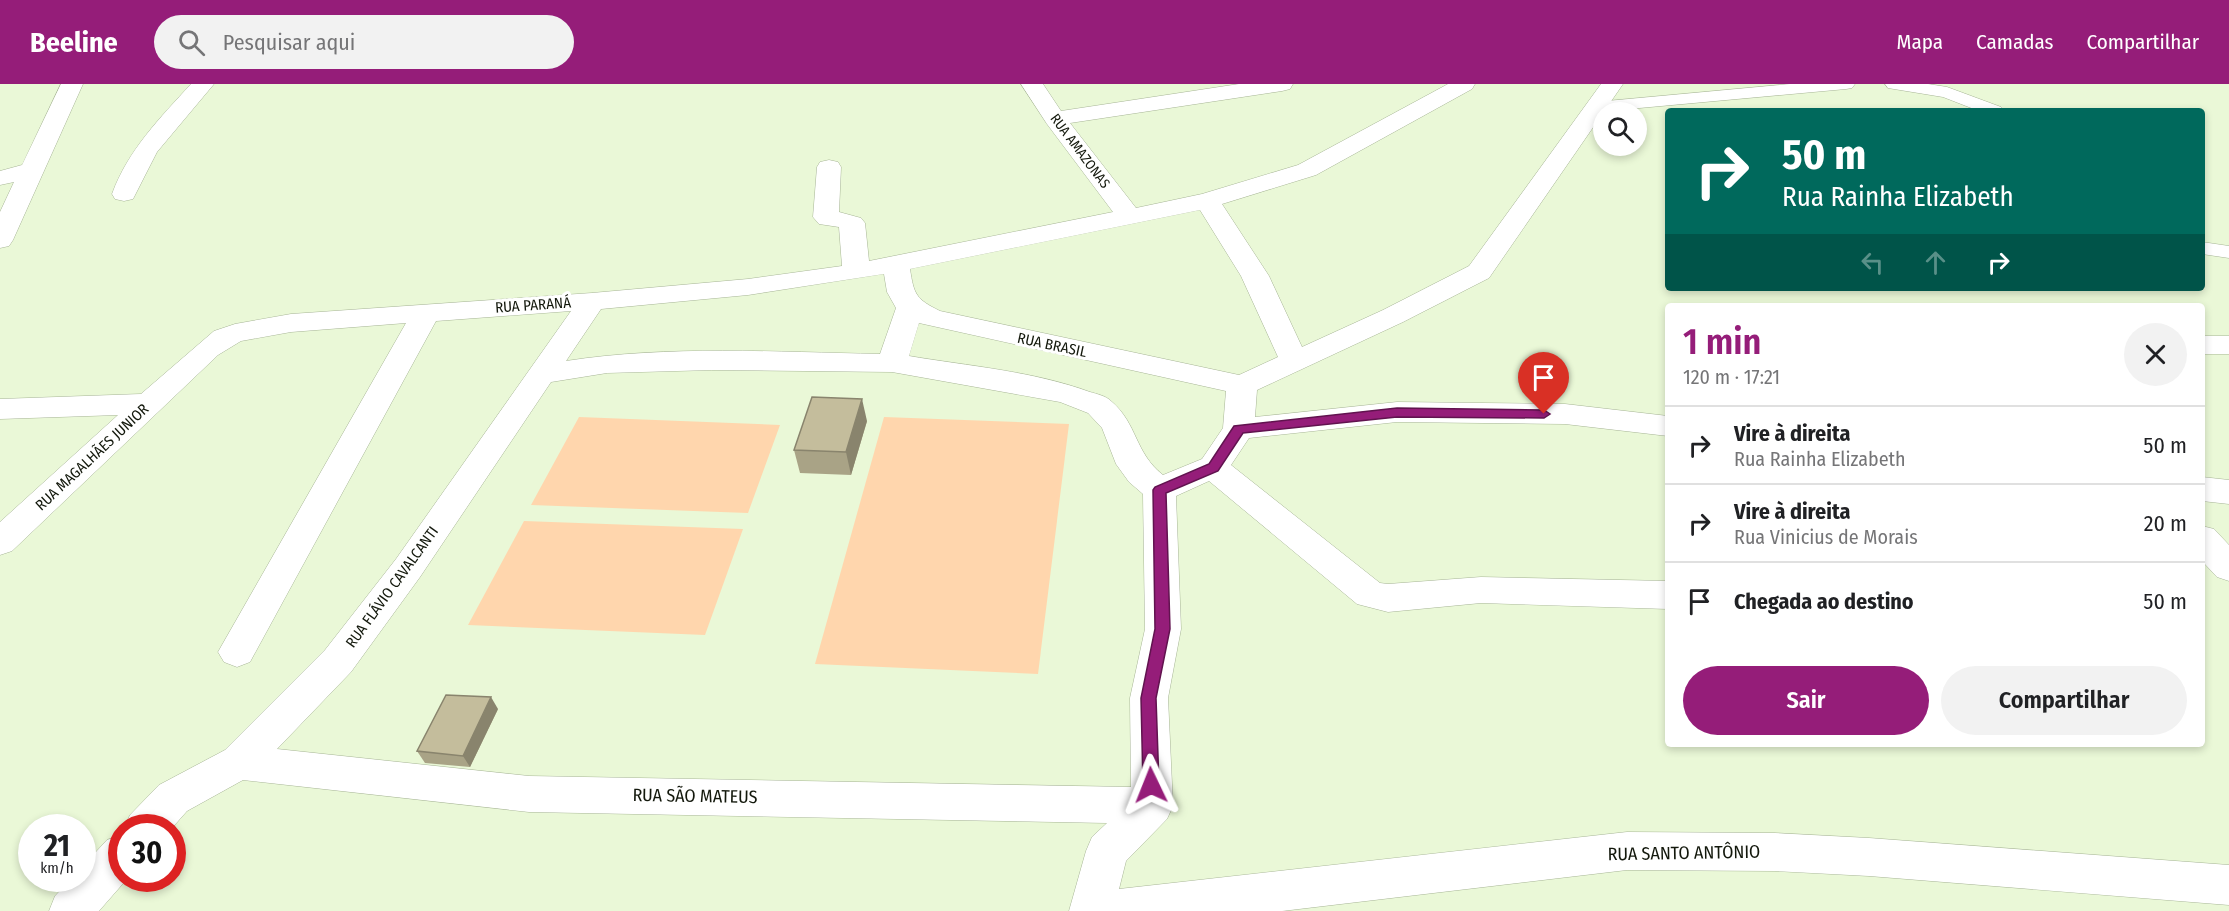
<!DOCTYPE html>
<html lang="pt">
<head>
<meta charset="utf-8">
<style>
  :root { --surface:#fff; --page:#f2f2f2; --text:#202124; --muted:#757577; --line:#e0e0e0; --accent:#951d79 }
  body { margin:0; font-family:"Fira Sans Condensed",sans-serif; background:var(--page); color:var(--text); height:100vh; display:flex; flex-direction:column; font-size:22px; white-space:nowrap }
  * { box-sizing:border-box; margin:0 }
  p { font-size:20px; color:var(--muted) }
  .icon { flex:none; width:33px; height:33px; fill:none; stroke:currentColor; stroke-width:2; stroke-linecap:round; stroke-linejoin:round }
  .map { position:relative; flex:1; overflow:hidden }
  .panel { position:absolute; left:1665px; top:219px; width:540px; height:444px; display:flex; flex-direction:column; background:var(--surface); border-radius:6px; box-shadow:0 3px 9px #0003 }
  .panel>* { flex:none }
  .top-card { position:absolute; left:1665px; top:24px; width:540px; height:183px; border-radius:6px; box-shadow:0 3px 9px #0003; background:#00695c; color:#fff; overflow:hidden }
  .buttons { position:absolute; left:1593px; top:18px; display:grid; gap:12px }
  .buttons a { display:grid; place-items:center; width:54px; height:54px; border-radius:50%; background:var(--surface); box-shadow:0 3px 9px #0003; font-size:30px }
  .speed { position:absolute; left:18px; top:730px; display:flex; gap:12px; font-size:30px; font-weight:700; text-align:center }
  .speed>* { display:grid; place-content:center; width:78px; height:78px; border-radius:50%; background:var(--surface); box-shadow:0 3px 9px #0003; line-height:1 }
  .speed small { font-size:15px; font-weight:400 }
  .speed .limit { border:9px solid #d22; background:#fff; color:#111 }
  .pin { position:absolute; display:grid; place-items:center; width:51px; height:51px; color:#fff; margin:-62px -26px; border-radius:50% 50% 50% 0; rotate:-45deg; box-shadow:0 0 6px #0007 }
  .pin .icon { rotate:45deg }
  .me { position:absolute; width:66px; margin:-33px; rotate:358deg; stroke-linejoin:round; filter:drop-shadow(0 0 4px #0008) }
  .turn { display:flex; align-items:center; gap:21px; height:126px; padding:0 18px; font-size:27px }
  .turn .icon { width:78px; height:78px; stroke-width:2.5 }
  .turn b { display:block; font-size:42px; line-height:51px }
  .lanes { display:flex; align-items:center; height:57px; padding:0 18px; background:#0003; justify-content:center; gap:30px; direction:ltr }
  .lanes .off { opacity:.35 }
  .round { display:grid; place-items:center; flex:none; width:63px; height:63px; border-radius:32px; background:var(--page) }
  .headline { display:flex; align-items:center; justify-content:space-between; height:102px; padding:0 18px }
  h1 { font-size:36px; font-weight:600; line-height:45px; color:var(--accent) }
  .action { display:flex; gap:12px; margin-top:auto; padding:12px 18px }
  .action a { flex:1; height:69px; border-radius:36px; background:var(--accent); color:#fff; font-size:24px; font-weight:600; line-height:69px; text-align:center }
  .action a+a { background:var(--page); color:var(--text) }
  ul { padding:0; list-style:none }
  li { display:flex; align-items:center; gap:18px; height:78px; padding:0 18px; border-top:2px solid var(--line) }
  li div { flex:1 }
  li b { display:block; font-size:22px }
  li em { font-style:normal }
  header { display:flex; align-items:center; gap:36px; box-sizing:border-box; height:84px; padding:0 30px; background:var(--accent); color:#fff }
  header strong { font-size:28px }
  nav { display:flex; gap:33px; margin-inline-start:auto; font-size:21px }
  .search { width:420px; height:54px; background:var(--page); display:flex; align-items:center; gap:15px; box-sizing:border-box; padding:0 21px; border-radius:33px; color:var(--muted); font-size:22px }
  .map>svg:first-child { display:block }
  .green { fill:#ffd6ad }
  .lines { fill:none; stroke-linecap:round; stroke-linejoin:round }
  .lane-casing { stroke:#a7b596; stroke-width:1 }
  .street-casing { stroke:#a7b596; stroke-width:1 }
  .lane { fill:#fff; fill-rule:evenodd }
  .street { fill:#fff; fill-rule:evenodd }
  .wall { fill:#a9a386 }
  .shaded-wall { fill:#89846d }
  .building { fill:#c4bd9c; stroke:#89846d; stroke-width:1.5 }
  .route { fill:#951d79; stroke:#61134f; stroke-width:1.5 }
  .labels { text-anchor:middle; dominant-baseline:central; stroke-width:6; stroke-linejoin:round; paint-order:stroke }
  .far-street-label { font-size:14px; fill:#13180c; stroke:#fff }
  .street-label { font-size:15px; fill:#13180c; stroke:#fff }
  .near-street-label { font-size:18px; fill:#13180c; stroke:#fff }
</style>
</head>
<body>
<header>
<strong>Beeline</strong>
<div class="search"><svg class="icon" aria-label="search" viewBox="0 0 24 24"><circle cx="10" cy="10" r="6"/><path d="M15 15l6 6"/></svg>Pesquisar aqui</div>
<nav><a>Mapa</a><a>Camadas</a><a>Compartilhar</a></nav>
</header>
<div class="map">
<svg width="2229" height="827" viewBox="0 0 2229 827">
  <rect width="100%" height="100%" fill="#eaf8d7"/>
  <g class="green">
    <polygon points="579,333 780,341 748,429 531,421"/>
    <polygon points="884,333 1069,340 1038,590 815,580"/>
    <polygon points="524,437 743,445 705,551 468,541"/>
  </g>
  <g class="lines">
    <g class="lane-casing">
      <g id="lane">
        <polygon points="1790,0 1855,0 1852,4 1846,5 1596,28 1590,27 1587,23 1590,19 1596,18"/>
        <polygon points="1885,0 1928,0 1947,3 2001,23 2004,27 1979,27 1943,13 1894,5 1888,4"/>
        <polygon points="2202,158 2229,162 2229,174 2202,170"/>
      </g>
    </g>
    <g class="street-casing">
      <g id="street">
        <polygon points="61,0 83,0 13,156 9,162 0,164 0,128 14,98 0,101 0,87 22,81"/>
        <path d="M191 0H214L157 68 133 115 124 117 115 115 112 110C128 66 160 34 191 0Z"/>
        <path d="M1021 0H1043L1061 27 1239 0H1293L1290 5 1282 7 1070 39 1136 124 1202 110 1298 81 1448 0H1475L1472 5 1316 91 1222 120 1269 192 1302 263 1383 226 1469 182 1601 0H1623L1489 194 1403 238 1257 306 1255 333 1397 318 1565 320 1668 332V352L1565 340 1397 338 1249 354 1231 381 1380 499 1388 500 1481 493 1668 497V525L1481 519 1388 528 1357 520 1209 397 1176 412 1181 545 1168 614 1173 722 1167 735 1126 777 1119 805 1627 748 1775 749 1869 754 2229 781V821L1869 792 1775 787 1627 786 1282 827H1069L1086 767 1092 753 1107 739 529 728 243 696 187 727 172 744H124L130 731 159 701 225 666 325 566 396 475 571 227 436 237 250 578 237 583 224 578 218 568 406 239 291 248 241 257 218 271 12 467 0 471V438L118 331 0 335V315L141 310 214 247 235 240 291 230 592 209 748 195 842 182 839 143 819 140 813 133 817 83 820 78 829 76 838 78 841 83 839 128 861 134 865 139 869 177 1113 128 1047 40ZM1200 126 1241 192 1278 273 1239 291 940 227C916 215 914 211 910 185ZM884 190 887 208 896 224 880 270C776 268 669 261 566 277L601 225 748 211ZM919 239 1226 307 1223 344 1202 375 1163 391C1134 368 1138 340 1111 317 1106 312 1097 310 1090 308 1033 287 968 282 909 272ZM712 286 892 288 1060 318 1088 329 1102 344 1116 380 1129 398 1143 410 1145 545 1130 614 1131 703 529 692 277 665 351 588 420 493 551 298 607 289Z"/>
        <rect x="2202" y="252" width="27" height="18"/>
        <polygon points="2202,393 2229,396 2229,420 2202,417"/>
        <polygon points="2202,442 2214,445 2229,461 2229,497 2217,493 2202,477"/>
        <polygon points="122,751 122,795 127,795 99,827 49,827 55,812 71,795 82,795 82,783 107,756"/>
      </g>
    </g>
    <use href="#lane" class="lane"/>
    <use href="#street" class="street"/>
  </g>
  <g class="wall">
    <polygon points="867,337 851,391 800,389 794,366"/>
    <polygon points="498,625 470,683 425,679 417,667"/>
  </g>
  <g class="shaded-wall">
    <polygon points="862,315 867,337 851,391 846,368"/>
    <polygon points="491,613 498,625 470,683 463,672"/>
  </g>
  <g class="building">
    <polygon points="812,313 862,315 846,368 794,366"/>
    <polygon points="446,611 491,613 463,672 417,667"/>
  </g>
  <polygon class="route" points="1397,324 1544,326 1550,330 1544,334 1397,333 1243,349 1218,387 1166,409 1170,545 1156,614 1159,701 1157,706 1151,708 1145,706 1143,701 1141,614 1155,545 1153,406 1155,403 1209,380 1234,342"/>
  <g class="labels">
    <g class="far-street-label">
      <text transform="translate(1080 67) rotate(53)">RUA AMAZONAS</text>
    </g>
    <g class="street-label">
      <text transform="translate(533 221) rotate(-4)">RUA PARANÁ</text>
      <text transform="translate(1052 261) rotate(12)">RUA BRASIL</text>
      <text transform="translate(92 373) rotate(-43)">RUA MAGALHÃES JUNIOR</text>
      <text transform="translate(392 503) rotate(-54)">RUA FLÁVIO CAVALCANTI</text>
    </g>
    <g class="near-street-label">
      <text transform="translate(695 712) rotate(1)">RUA SÃO MATEUS</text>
      <text transform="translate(1684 769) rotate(-1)">RUA SANTO ANTÔNIO</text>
    </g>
  </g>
</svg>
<div class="buttons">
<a><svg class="icon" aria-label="search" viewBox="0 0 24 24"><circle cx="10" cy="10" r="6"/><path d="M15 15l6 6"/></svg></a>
</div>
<div class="speed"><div>21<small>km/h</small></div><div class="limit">30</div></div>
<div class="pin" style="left:1544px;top:330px;background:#d93025"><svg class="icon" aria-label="arrive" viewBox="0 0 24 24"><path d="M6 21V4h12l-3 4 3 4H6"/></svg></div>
<svg class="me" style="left:1151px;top:701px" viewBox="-20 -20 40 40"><path d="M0-17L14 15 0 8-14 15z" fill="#951d79" stroke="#fff" stroke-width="4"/></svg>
<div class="top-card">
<div class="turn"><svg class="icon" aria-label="right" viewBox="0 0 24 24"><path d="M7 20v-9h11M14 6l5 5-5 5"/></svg><div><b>50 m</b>Rua Rainha Elizabeth</div></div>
<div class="lanes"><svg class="icon off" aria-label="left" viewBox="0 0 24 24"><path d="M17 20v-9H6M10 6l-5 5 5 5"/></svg><svg class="icon off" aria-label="ahead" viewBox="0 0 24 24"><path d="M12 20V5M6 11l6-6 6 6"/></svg><svg class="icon" aria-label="right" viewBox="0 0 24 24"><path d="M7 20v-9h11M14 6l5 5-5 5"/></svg></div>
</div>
<section class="panel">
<div class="headline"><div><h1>1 min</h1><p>120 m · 17:21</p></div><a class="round"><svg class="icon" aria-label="close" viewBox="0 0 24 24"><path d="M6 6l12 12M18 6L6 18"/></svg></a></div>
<ul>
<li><svg class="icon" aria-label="right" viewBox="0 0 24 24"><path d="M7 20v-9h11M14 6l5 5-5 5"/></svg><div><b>Vire à direita</b><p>Rua Rainha Elizabeth</p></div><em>50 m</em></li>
<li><svg class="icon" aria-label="right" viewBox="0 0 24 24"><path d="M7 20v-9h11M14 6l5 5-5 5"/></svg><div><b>Vire à direita</b><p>Rua Vinicius de Morais</p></div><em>20 m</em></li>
<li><svg class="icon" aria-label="arrive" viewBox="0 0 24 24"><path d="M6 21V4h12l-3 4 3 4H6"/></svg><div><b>Chegada ao destino</b></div><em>50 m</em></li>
</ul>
<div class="action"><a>Sair</a><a>Compartilhar</a></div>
</section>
</div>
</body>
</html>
